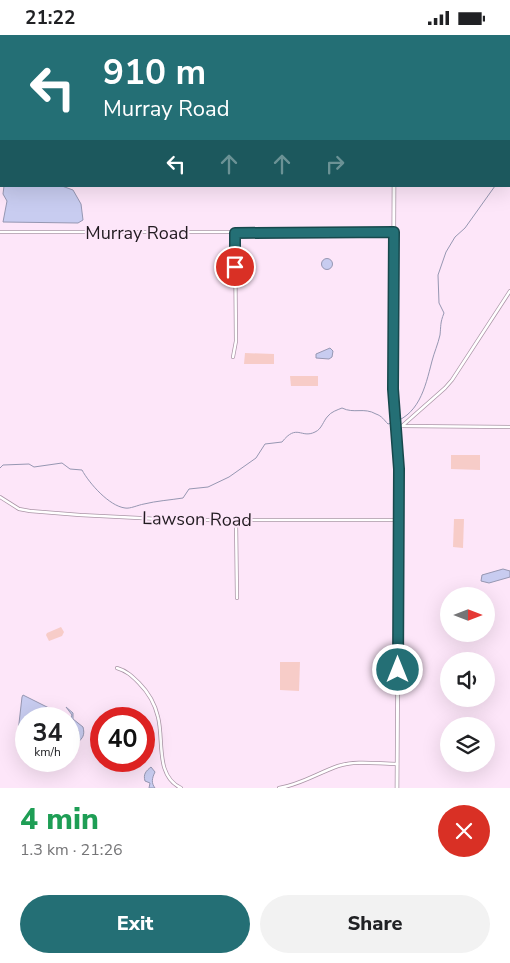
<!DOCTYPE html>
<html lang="en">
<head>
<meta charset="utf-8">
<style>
  :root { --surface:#fff; --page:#f2f2f2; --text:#202124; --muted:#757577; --accent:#246f75 }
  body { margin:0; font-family:"Nunito Sans",sans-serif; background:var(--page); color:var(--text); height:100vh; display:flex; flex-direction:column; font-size:19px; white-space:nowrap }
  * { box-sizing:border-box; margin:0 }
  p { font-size:16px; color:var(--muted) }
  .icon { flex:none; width:28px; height:28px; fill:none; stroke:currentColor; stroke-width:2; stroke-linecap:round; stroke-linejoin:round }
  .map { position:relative; height:753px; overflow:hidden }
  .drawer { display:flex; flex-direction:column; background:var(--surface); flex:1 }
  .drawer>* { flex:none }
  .banner { position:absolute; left:0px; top:0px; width:510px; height:152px; box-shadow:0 5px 20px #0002; background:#246f75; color:#fff; overflow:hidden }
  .needle { width:32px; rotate:90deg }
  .buttons { position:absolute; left:440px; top:552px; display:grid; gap:10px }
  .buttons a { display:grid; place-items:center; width:55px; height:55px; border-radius:50%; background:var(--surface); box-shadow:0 5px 20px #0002; font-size:25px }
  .speed { position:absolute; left:15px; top:672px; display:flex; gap:10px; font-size:25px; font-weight:700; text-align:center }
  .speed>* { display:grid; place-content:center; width:65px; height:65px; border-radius:50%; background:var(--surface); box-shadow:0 5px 20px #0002; line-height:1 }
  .speed small { font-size:12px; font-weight:400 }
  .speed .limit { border:8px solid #d22; background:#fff; color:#111 }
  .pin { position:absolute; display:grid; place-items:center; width:42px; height:42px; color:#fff; margin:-21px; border:2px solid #fff; border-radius:50%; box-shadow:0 1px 5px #0007 }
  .me { position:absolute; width:55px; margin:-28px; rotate:0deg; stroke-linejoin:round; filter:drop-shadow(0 0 4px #0008) }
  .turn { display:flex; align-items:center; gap:18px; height:105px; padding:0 20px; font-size:22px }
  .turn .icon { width:65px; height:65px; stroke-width:2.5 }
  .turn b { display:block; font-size:35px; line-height:42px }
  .lanes { display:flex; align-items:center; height:48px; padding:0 20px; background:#0003; justify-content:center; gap:25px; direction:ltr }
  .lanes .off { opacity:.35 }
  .round { display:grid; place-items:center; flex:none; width:52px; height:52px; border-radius:26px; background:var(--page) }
  .head { display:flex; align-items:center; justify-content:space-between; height:85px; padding:0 20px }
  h1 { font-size:30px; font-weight:800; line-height:38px; color:#1e9e55 }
  .cta { display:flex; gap:10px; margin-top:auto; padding:10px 20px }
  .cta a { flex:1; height:58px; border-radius:30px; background:var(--accent); color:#fff; font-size:20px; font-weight:800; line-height:58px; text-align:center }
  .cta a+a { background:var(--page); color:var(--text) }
  .status { display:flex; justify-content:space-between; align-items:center; height:35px; padding:0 25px; background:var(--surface); direction:ltr }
  .status svg { height:14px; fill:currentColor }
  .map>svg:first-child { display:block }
  .green { fill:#f7ccc8 }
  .water { fill:#c8ccf0; stroke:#9697b2 }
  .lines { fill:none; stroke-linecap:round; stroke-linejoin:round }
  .stream { stroke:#9697b2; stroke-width:1 }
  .minor-casing { stroke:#aa95a6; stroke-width:4 }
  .tertiary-casing { stroke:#aa95a6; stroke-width:4.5 }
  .minor { stroke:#fff; stroke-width:2.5 }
  .tertiary { stroke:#fff; stroke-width:3 }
  .route-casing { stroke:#17484c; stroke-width:12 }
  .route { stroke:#246f75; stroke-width:9 }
  .labels { text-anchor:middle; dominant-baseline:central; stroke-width:4; stroke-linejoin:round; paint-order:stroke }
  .street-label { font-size:18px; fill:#221b21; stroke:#fde6f9 }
</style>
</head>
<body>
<div class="status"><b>21:22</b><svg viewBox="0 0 49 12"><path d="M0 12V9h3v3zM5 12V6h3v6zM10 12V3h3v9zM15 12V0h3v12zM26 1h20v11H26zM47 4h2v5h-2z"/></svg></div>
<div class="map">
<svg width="510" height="753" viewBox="0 0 510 753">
  <rect width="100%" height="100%" fill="#fde6f9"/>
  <g class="green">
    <polygon points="77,0 200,0 76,1"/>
    <polygon points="230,0 327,0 327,1 232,1"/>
    <polygon points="245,318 274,319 274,329 244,329"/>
    <polygon points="290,341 318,341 318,351 291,351"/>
    <polygon points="451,420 480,420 480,435 451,434"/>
    <polygon points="454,484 464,484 463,513 453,512"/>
    <polygon points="61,592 64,597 62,601 49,606 46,600 47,598"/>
    <polygon points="280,627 300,627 299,656 280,655"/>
  </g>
  <g class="water">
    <polygon points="4,151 62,151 73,155 81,169 83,185 78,188 3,187 7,166 3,159"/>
    <circle cx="327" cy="229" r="5.5"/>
    <polygon points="330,313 333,316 332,322 329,324 316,323 316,319"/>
    <polygon points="503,534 510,536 510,542 489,548 481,546 482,540"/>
    <polygon points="23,660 57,677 59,681 58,684 26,684 26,703 18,697 22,662"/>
    <path d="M66 672 73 678V684L83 692C85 700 83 703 77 708H69V703L76 704 79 699 78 695 69 693V687L72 680Z"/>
    <path d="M151 732 155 737C152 743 151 748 155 753H149L150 748 145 746C143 739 146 736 151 732Z"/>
  </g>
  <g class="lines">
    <g class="stream">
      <polyline points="27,1 28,0"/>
      <polyline points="0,33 1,32"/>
      <polyline points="509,134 510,133"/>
      <path d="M0 433 3 430 29 429 34 432 62 428 70 434 82 435C89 448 109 471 125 473 130 474 138 470 144 469 156 466 170 465 183 463L189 454 208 452 229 442 256 423 265 409 282 407C297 388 301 404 315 397 322 394 323 386 328 381 331 377 337 375 342 373 354 379 364 372 376 379 382 381 384 385 388 389 419 382 425 353 432 326 434 318 438 309 440 300 441 291 440 288 444 278L439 268 438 240 446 217 455 202 465 193 495 151"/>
    </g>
    <g class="minor-casing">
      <g id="minor">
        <polyline points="338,0 338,1"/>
        <polyline points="353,1 357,0"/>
        <polyline points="0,197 394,197"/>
        <polyline points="233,322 236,306 235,198"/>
        <polyline points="402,391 510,392"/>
        <polyline points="395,394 402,391 445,353 452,345 510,256"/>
        <polyline points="0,462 19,474 30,476 80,480 179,485 398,485"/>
        <polyline points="236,485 237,563"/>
        <path d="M117 633C127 636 132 641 139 648 148 657 155 669 158 682 164 705 155 741 181 753"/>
        <path d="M279 753C300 750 318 738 338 731 357 725 378 729 397 729"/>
      </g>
    </g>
    <g class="tertiary-casing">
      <g id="tertiary">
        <polyline points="396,1 396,0"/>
        <polyline points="394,151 393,354 399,434 397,753"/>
      </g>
    </g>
    <use href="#minor" class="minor"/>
    <use href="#tertiary" class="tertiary"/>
  </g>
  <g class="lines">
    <g class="route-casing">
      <polyline id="route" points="235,232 235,198 394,197 393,354 399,434 398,635"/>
    </g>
    <use href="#route" class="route"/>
  </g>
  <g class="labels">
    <g class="street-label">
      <text x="137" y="198">Murray Road</text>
      <text transform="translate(197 484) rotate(1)">Lawson Road</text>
    </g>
  </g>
</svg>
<div class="buttons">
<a><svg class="needle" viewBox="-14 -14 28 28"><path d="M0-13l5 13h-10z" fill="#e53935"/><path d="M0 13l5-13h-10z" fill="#757577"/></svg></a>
<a><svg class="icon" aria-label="sound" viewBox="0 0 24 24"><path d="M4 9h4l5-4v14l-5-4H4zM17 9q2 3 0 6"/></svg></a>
<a><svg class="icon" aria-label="layers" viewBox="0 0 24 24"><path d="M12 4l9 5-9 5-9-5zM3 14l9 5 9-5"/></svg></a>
</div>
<div class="speed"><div>34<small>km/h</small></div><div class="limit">40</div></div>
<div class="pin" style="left:235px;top:232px;background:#d93025"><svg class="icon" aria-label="arrive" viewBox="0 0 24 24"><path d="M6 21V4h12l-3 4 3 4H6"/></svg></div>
<svg class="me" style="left:398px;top:635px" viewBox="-20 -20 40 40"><circle r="17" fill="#246f75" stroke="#fff" stroke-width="3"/><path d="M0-11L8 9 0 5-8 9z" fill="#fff"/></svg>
<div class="banner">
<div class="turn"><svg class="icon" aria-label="left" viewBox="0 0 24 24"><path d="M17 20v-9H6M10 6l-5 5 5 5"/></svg><div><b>910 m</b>Murray Road</div></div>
<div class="lanes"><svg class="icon" aria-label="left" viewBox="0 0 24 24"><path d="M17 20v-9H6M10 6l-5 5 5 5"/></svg><svg class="icon off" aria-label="ahead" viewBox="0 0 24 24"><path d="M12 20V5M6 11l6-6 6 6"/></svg><svg class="icon off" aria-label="ahead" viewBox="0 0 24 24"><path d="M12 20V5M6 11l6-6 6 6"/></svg><svg class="icon off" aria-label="right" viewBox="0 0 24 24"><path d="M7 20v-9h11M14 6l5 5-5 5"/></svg></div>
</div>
</div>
<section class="drawer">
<div class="head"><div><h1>4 min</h1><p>1.3 km · 21:26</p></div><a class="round" style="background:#d93025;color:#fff"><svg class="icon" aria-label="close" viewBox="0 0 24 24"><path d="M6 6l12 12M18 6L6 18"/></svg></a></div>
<div class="cta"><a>Exit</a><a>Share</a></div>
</section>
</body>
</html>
